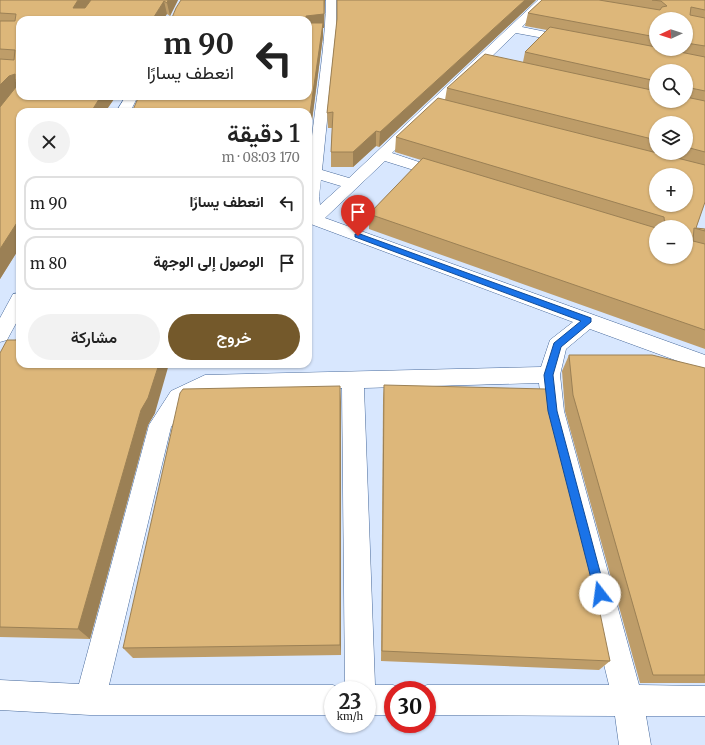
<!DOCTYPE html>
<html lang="ar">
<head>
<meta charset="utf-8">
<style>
  :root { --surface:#fff; --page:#f2f2f2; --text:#222; --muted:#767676; --line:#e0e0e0; --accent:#74592b }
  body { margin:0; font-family:Merriweather,Vazirmatn,serif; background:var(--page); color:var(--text); direction:rtl; height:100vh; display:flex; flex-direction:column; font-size:15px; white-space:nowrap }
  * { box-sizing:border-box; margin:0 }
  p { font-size:13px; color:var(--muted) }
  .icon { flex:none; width:22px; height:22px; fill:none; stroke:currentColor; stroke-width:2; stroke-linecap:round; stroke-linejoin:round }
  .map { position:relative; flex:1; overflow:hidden; direction:ltr }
  .panel { position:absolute; left:16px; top:108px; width:296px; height:260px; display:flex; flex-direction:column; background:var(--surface); border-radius:12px; box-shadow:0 1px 3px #0004; direction:rtl }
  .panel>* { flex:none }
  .hud { position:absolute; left:16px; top:16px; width:296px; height:84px; border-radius:12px; box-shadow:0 1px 3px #0004; direction:rtl; background:#fff; color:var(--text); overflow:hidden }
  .needle { width:26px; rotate:267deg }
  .fabs { position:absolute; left:649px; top:12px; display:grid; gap:8px }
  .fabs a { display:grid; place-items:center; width:44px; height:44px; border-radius:50%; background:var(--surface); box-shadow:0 1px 3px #0004; font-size:20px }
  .speed { position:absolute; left:324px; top:681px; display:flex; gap:8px; font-size:20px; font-weight:700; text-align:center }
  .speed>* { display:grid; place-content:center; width:52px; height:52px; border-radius:50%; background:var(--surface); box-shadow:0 1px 3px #0004; line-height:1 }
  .speed small { font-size:10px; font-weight:400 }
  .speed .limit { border:6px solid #d22; background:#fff; color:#111 }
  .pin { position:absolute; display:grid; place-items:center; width:34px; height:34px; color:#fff; margin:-41px -17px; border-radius:50% 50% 50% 0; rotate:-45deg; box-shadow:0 0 4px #0007 }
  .pin .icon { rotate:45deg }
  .me { position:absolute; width:44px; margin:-22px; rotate:345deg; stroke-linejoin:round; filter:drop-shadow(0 0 3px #0008) }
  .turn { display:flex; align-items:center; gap:14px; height:84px; padding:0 12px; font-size:18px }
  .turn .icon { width:52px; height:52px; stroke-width:2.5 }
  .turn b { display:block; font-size:28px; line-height:34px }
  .round { display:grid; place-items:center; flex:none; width:42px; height:42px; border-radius:21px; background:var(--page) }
  .overview { display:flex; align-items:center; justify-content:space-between; height:68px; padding:0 12px }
  h1 { font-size:24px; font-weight:600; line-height:30px }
  .primary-button { display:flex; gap:8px; margin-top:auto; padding:8px 12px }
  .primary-button a { flex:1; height:46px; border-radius:24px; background:var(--accent); color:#fff; font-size:16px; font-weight:600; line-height:46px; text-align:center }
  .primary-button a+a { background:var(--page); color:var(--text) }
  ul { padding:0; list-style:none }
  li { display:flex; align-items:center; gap:12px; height:54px; margin:0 8px 6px; padding:0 4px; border:2px solid var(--line); border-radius:12px }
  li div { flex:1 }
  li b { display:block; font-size:15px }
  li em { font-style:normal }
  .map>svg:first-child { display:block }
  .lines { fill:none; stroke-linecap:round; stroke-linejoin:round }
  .street-casing { stroke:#47699b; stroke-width:1 }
  .street { fill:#fff; fill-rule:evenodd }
  .wall { fill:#be9d69; fill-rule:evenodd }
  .shaded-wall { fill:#9b8055 }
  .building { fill:#ddb77a; stroke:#9b8055; fill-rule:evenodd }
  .route { fill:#1a73e8; stroke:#114b97 }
</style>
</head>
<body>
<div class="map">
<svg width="705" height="745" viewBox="0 0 705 745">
  <rect width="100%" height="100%" fill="#d8e7fe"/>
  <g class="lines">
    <g class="street-casing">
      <g id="street">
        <path d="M326 0H336V32L322 170 349 178 538 0H549L522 27 571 37 577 40 571 43 516 33 392 153 446 171 449 174 446 177H436L385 161 325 218 705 355V371L590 329 566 349 560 375 564 411 639 685 705 686V716H646L651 745H619L615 716 427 715V690H416L427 685H609L542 411 539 383 364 388 375 685H393L404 689 393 690V715H367V690H345L342 388 208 391 187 403 171 427 109 685H333L344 690H333V715H90L0 710V680L79 684 149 425 171 391 205 375 541 367 550 340 573 322 308 223C304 148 325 75 326 0ZM321 180 341 186 320 205 319 197Z"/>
        <polygon points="126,96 138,96 130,112 116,112"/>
        <polygon points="20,293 20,316 7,340 0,342 0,318 13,294"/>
      </g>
    </g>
    <use href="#street" class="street"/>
  </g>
  <g class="wall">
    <polygon points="0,0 178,0 170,16 167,14 20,96 116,96 105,112 20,112 20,247 0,279"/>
    <polygon points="181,0 324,28 323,28 323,36 311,128 308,128 308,112"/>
    <polygon points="536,0 379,147 376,146 353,167 331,167 331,152 332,128 328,128 327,113 337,19"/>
    <path d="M542 0H705V202L696 228 705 229V349L369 229V214L421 160 395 152 396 137 445 100 447 88 523 62 525 52 547 30 525 26 528 13ZM656 19H686V49H656ZM656 71H686V101H656ZM656 123H686V153H656ZM656 227H686L656 257Z"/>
    <polygon points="16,340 155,413 148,425 90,639 0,637 0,353"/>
    <polygon points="569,355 705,368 705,683 640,683 565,411 562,371"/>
    <polygon points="384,385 610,661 599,670 381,661 383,400"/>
    <polygon points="341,402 341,655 133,658 123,648"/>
  </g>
  <g class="shaded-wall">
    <polygon points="78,0 91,0 78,20 73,8"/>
    <polygon points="168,0 178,0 170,16 167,3"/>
    <polygon points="324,0 325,0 324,28 323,28 323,36 311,128 308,20 306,20 306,16"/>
    <polygon points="525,0 536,0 379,147 380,132"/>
    <polygon points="164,1 167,14 163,20 152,20"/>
    <polygon points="15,74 15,80 19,89 0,108 0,85 9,76"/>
    <polygon points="101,96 116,96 105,112 91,112"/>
    <polygon points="376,131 376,146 353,167 353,152"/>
    <polygon points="20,218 20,247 0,279 0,249"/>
    <polygon points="159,364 169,364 155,413 148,425 90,639 78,629 141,410"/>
    <polygon points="340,386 341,402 341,655 340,645"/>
  </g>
  <g class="building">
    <polygon points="0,0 78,0 73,8 85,8 91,0 168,0 167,3 164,1 152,20 20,20 20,82 20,80 15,80 15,74 9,76 0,85 0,59 14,60 15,50 0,49 0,21 15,21 16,14 0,13"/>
    <polygon points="181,0 324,0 324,14 306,16 306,20 171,20 176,8"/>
    <polygon points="337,0 525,0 380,132 376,131 353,152 331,152 333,112 327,113 337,19"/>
    <polygon points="542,0 599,0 660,10 662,7 667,6 661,1 652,0 705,0 705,10 691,7 690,15 705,18 705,46 686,43 686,19 656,19 656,37 528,13"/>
    <polygon points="308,23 323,23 310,113 308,113 308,112 132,112 139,96 308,96"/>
    <polygon points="550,27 656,47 656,49 665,49 705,57 705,91 686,87 686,71 656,71 656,81 525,52"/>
    <polygon points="485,54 656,91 656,101 686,101 686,97 705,101 705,152 686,147 686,123 656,123 656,140 447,88"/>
    <polygon points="20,82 20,96 101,96 91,112 20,112 20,218 0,249 0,107"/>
    <path d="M438 98 705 165V202L696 228 705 229V231L694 228 693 241 705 244V330L369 214 423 158 656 228V257H686V227H665L664 217 396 137ZM656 175H686V205H656Z"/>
    <polygon points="20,332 20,364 159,364 148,398 141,410 78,629 0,627 0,353 7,340 16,340"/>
    <polygon points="569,355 652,355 705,368 705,675 653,675 573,395"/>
    <polygon points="384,385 546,389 586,546 610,661 382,651"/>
    <polygon points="340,386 340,645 123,648 180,393 183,389"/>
  </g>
  <polygon class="route" points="355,234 360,234 591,318 591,322 561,347 553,375 557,411 606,594 605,598 600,600 596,598 595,594 548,411 544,375 554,343 581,321 355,237"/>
</svg>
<div class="fabs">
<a><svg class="needle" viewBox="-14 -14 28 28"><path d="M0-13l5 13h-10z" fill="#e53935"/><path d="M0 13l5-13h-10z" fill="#767676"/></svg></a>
<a><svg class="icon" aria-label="search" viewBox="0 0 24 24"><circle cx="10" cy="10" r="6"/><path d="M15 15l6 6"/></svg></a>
<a><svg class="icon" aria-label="layers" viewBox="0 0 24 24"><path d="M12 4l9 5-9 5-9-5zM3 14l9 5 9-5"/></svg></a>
<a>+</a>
<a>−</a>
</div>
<div class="speed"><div>23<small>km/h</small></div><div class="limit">30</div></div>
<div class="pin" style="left:358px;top:236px;background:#d93025"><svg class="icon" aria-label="arrive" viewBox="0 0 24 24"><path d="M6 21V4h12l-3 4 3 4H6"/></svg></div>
<svg class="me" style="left:600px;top:594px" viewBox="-20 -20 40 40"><circle r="19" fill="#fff"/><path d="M0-13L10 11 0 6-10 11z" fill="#1a73e8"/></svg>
<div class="hud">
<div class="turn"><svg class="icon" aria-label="left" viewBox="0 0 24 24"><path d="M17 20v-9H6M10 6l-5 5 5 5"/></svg><div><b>90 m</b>انعطف يسارًا</div></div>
</div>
<section class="panel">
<div class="overview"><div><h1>1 دقيقة</h1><p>170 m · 08:03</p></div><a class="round"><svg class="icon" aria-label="close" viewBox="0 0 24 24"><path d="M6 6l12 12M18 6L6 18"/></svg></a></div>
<ul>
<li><svg class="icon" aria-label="left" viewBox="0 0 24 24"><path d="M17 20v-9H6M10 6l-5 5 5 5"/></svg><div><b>انعطف يسارًا</b></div><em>90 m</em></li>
<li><svg class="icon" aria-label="arrive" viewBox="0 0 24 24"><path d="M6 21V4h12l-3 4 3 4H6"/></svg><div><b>الوصول إلى الوجهة</b></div><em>80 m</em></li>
</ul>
<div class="primary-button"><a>خروج</a><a>مشاركة</a></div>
</section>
</div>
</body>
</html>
